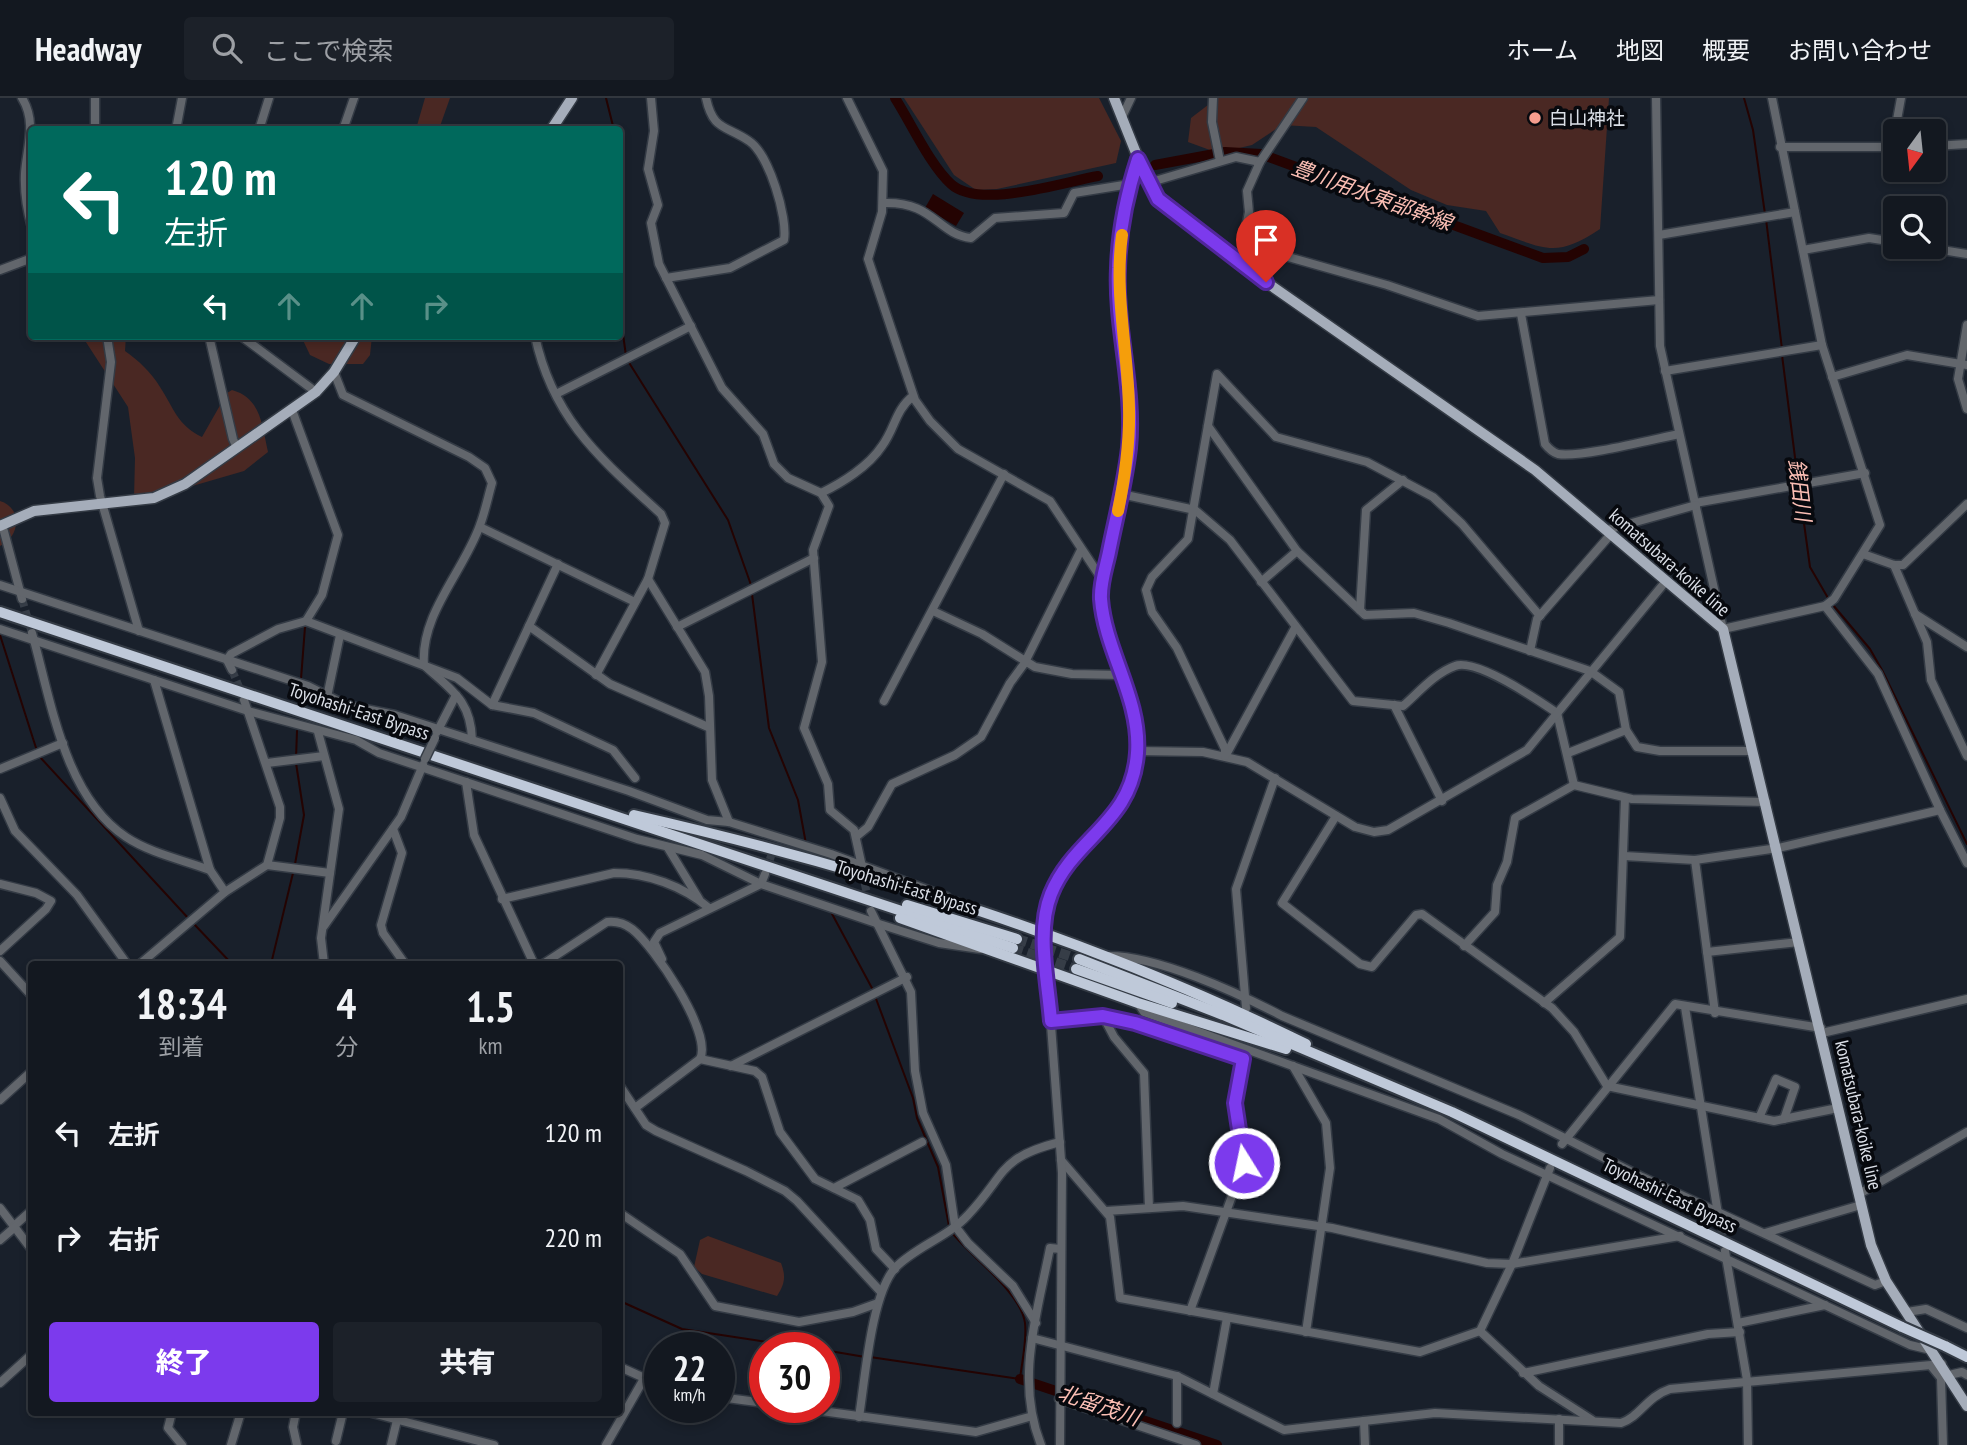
<!DOCTYPE html>
<html lang="ja">
<head>
<meta charset="utf-8">
<style>
  :root { --surface:#131820; --page:#1c2129; --text:#f1f3f6; --muted:#9da0a5; --line:#32373e; --accent:#7c3aed }
  body { margin:0; font-family:"PT Sans Narrow","Noto Sans JP",sans-serif; background:var(--page); color:var(--text); height:100vh; display:flex; flex-direction:column; font-size:26px; white-space:nowrap }
  * { box-sizing:border-box; margin:0 }
  p { font-size:23px; color:var(--muted) }
  .icon { flex:none; width:38px; height:38px; fill:none; stroke:currentColor; stroke-width:2; stroke-linecap:round; stroke-linejoin:round }
  .map { position:relative; flex:1; overflow:hidden }
  .drawer { position:absolute; left:28px; top:863px; width:595px; height:455px; display:flex; flex-direction:column; background:var(--surface); border-radius:7px; box-shadow:0 4px 10px #0003,0 0 0 2px var(--line) }
  .drawer>* { flex:none }
  .banner { position:absolute; left:28px; top:28px; width:595px; height:214px; border-radius:7px; box-shadow:0 4px 10px #0003,0 0 0 2px var(--line); background:#00695c; color:#fff; overflow:hidden }
  .needle { width:46px; rotate:195deg }
  .buttons { position:absolute; left:1883px; top:21px; display:grid; gap:14px }
  .buttons a { display:grid; place-items:center; width:63px; height:63px; border-radius:7px; background:var(--surface); box-shadow:0 4px 10px #0003,0 0 0 2px var(--line); font-size:35px }
  .speed { position:absolute; left:644px; top:1234px; display:flex; gap:14px; font-size:35px; font-weight:700; text-align:center }
  .speed>* { display:grid; place-content:center; width:91px; height:91px; border-radius:50%; background:var(--surface); box-shadow:0 4px 10px #0003,0 0 0 2px var(--line); line-height:1 }
  .speed small { font-size:18px; font-weight:400 }
  .speed .limit { border:10px solid #d22; background:#fff; color:#111 }
  .pin { position:absolute; display:grid; place-items:center; width:60px; height:60px; color:#fff; margin:-72px -30px; border-radius:50% 50% 50% 0; rotate:-45deg; box-shadow:0 0 7px #0007 }
  .pin .icon { rotate:45deg }
  .me { position:absolute; width:77px; margin:-38px; rotate:350deg; stroke-linejoin:round; filter:drop-shadow(0 0 5px #0008) }
  .turn { display:flex; align-items:center; gap:24px; height:147px; padding:0 21px; font-size:32px }
  .turn .icon { width:91px; height:91px; stroke-width:2.5 }
  .turn b { display:block; font-size:49px; line-height:60px }
  .lanes { display:flex; align-items:center; height:66px; padding:0 21px; background:#0003; justify-content:center; gap:35px; direction:ltr }
  .lanes .off { opacity:.35 }
  .eta { display:flex; justify-content:space-evenly; align-items:center; height:119px; text-align:center }
  .eta b { font-size:42px; font-weight:800; line-height:49px }
  .button { display:flex; gap:14px; margin-top:auto; padding:14px 21px }
  .button a { flex:1; height:80px; border-radius:7px; background:var(--accent); color:#fff; font-size:28px; font-weight:800; line-height:80px; text-align:center }
  .button a+a { background:var(--page); color:var(--text) }
  ul { padding:0; list-style:none }
  li { display:flex; align-items:center; gap:21px; height:105px; padding:0 21px }
  li div { flex:1 }
  li b { display:block; font-size:26px }
  li em { font-style:normal }
  header { display:flex; align-items:center; gap:42px; box-sizing:border-box; height:98px; padding:0 35px; background:var(--surface); border-bottom:2px solid var(--line) }
  header strong { font-size:33px }
  nav { display:flex; gap:38px; margin-inline-start:auto; font-size:24px }
  .search { width:490px; height:63px; background:var(--page); display:flex; align-items:center; gap:18px; box-sizing:border-box; padding:0 24px; border-radius:7px; color:var(--muted); font-size:26px }
  .map>svg:first-child { display:block }
  .green { fill:#4a2823 }
  .water { fill:#240302 }
  .lines { fill:none; stroke-linecap:round; stroke-linejoin:round }
  .stream { stroke:#240302; stroke-width:2 }
  .river { stroke:#240302; stroke-width:10 }
  .minor-tunnel { stroke:#363d47; stroke-width:8; stroke-dasharray:8 4; stroke-linecap:butt }
  .highway-tunnel { stroke:#363d47; stroke-width:10; stroke-dasharray:10 5; stroke-linecap:butt }
  .minor-casing { stroke:#343b45; stroke-width:11 }
  .major-casing { stroke:#343b45; stroke-width:13 }
  .highway-casing { stroke:#343b45; stroke-width:14 }
  .minor { stroke:#62666c; stroke-width:8 }
  .major { stroke:#a5adba; stroke-width:10 }
  .highway { stroke:#bfc9d9; stroke-width:10 }
  .minor-bridge-casing { stroke:#343b45; stroke-width:11; stroke-linecap:butt }
  .highway-bridge-casing { stroke:#343b45; stroke-width:14; stroke-linecap:butt }
  .minor-bridge { stroke:#62666c; stroke-width:8 }
  .highway-bridge { stroke:#bfc9d9; stroke-width:10 }
  .route-casing { stroke:#51269a; stroke-width:18 }
  .route { stroke:#7c3aed; stroke-width:12 }
  .slow { stroke:#f59e0b; stroke-width:12 }
  .poi-dot { fill:#f59d8e; stroke:#07090e; stroke-width:2.5 }
  .labels { text-anchor:middle; dominant-baseline:central; stroke-width:7; stroke-linejoin:round; paint-order:stroke }
  .poi-label { font-size:19px; fill:#dbdfe7; stroke:#07090e; text-anchor:start }
  .street-label { font-size:19px; fill:#dbdfe7; stroke:#07090e }
  .water-label { font-size:21px; font-style:italic; fill:#fbbeb4; stroke:#07090e }
</style>
</head>
<body>
<header>
<strong>Headway</strong>
<div class="search"><svg class="icon" aria-label="search" viewBox="0 0 24 24"><circle cx="10" cy="10" r="6"/><path d="M15 15l6 6"/></svg>ここで検索</div>
<nav><a>ホーム</a><a>地図</a><a>概要</a><a>お問い合わせ</a></nav>
</header>
<div class="map">
<svg width="1967" height="1347" viewBox="0 0 1967 1347">
  <rect width="100%" height="100%" fill="#19202b"/>
  <g class="green">
    <polygon points="425,0 450,0 439,31 416,31"/>
    <polygon points="904,0 1099,0 1121,43 1116,65 997,91 976,92 954,77"/>
    <path d="M1217 0H1609L1600 131C1557 160 1545 151 1500 135L1486 113 1447 107 1411 92 1316 29 1282 27 1252 47 1218 55 1188 44 1191 20Z"/>
    <path d="M82 238H126L125 253C139 263 151 274 160 289 174 310 177 327 202 339L227 295 232 292C261 300 262 327 268 354L244 373 182 391 160 403 134 400 135 360 128 309Z"/>
    <polygon points="301,238 372,238 370,257 363,266 329,266 310,257"/>
    <path d="M0 403C23 410 20 439 0 448Z"/>
    <path d="M708 1138 781 1165C786 1178 785 1186 777 1198L702 1176 694 1169 700 1142Z"/>
  </g>
  <polygon class="water" points="933,96 964,115 956,128 925,110"/>
  <g class="lines">
    <g class="stream">
      <polyline points="606,0 614,32"/>
      <polyline points="1744,0 1753,32 1765,116"/>
      <polyline points="1766,121 1782,251"/>
      <polyline points="620,214 626,258"/>
      <polyline points="1782,257 1798,383"/>
      <polyline points="628,263 728,422 751,487"/>
      <polyline points="1799,389 1810,469 1828,500"/>
      <polyline points="752,496 769,630 798,702 806,746"/>
      <polyline points="1833,507 1870,551 1882,572 1967,746"/>
      <polyline points="0,537 37,653"/>
      <polyline points="301,581 305,529"/>
      <polyline points="39,658 189,821"/>
      <polyline points="296,660 297,633"/>
      <polyline points="295,766 304,717 296,665"/>
      <polyline points="831,814 873,892"/>
      <polyline points="193,825 232,866"/>
      <polyline points="271,866 293,775"/>
      <polyline points="875,898 913,1000 917,1020 938,1069 949,1128"/>
      <polyline points="620,1203 682,1231 806,1250"/>
      <polyline points="824,1252 865,1259"/>
      <path d="M870 1259 1020 1281C1022 1263 1027 1243 1025 1225 1021 1194 972 1160 953 1136"/>
    </g>
    <g class="river">
      <path d="M895 0C911 25 930 67 951 86 979 112 1063 84 1098 78"/>
      <polyline points="1155,67 1225,54 1261,56 1543,160 1568,159 1584,151"/>
      <polyline points="1020,1281 1217,1347"/>
    </g>
    <g class="minor-tunnel">
      <polyline points="22,501 32,535"/>
      <polyline points="232,572 242,596"/>
      <polyline points="766,773 775,746"/>
      <polyline points="862,773 869,805"/>
      <polyline points="1719,1118 1724,1146"/>
    </g>
    <g class="highway-tunnel">
      <polyline points="1017,841 1079,861"/>
      <polyline points="1013,850 1076,871"/>
    </g>
    <g class="minor-casing">
      <g id="minor">
        <path d="M22 0C37 24 27 49 25 75 24 94 27 112 32 130"/>
        <polyline points="651,0 654,33 648,71 658,107 651,125 659,166 722,290 763,336 774,366 788,380 821,395 829,408 813,452 822,564 804,630 828,686 830,712 854,732 861,764"/>
        <polyline points="847,0 883,73 882,114 868,161 915,302 930,323 958,351 1050,403 1103,483"/>
        <polyline points="1213,0 1212,24 1220,63"/>
        <polyline points="1656,0 1660,248 1723,531 1825,508 1834,501 1880,427 1822,247 1772,0"/>
        <polyline points="1122,19 1131,0"/>
        <polyline points="95,32 95,0"/>
        <polyline points="176,32 182,0"/>
        <polyline points="259,32 269,0"/>
        <polyline points="343,32 354,0"/>
        <polyline points="1895,33 1901,0"/>
        <polyline points="1934,48 1967,46"/>
        <polyline points="1780,49 1895,49"/>
        <polyline points="1148,85 1236,59 1260,64"/>
        <path d="M883 105C934 103 937 136 971 140L995 120 1064 115 1074 95 1130 86"/>
        <polyline points="1659,137 1795,114"/>
        <polyline points="1923,149 1967,156"/>
        <polyline points="1803,152 1869,140 1895,144"/>
        <polyline points="1254,153 1260,151 1387,187 1478,218 1659,202"/>
        <polyline points="0,172 32,160"/>
        <path d="M666 180 730 170 784 142C788 120 769 56 749 43 726 27 713 33 706 0"/>
        <polyline points="1266,184 1263,170 1245,134 1249,114 1247,93 1260,64 1303,0"/>
        <path d="M1521 216 1545 346C1549 351 1552 354 1558 356 1580 360 1654 341 1679 336"/>
        <polyline points="1967,227 1958,281 1967,311"/>
        <polyline points="107,238 111,264 97,380 100,398 139,533"/>
        <polyline points="209,238 233,341 237,350"/>
        <polyline points="241,238 316,294"/>
        <path d="M535 238C553 322 601 361 661 416L665 425 648 481 596 577"/>
        <polyline points="1665,273 1822,247"/>
        <path d="M334 274 343 297 469 359 485 370 492 385C488 399 485 414 480 427 464 473 420 516 424 567 451 592 471 602 472 642"/>
        <polyline points="1832,279 1907,257 1967,267"/>
        <polyline points="556,296 691,228"/>
        <polyline points="292,312 338,437 322,497 306,523"/>
        <polyline points="1208,328 1297,453 1365,517 1414,515 1449,525 1590,573 1619,594 1626,632 1637,649 1660,653 1753,653"/>
        <path d="M821 395C842 385 869 368 882 348 895 331 895 312 913 298"/>
        <path d="M1121 396 1195 412 1230 442 1353 603 1403 608C1418 595 1435 575 1455 568 1476 560 1538 602 1557 615L1574 687"/>
        <polyline points="1695,405 1865,375"/>
        <polyline points="2,426 22,501"/>
        <polyline points="480,429 635,504"/>
        <polyline points="1607,432 1696,407"/>
        <polyline points="1863,456 1894,467 1903,467 1967,406"/>
        <polyline points="1894,467 1927,544 1931,582 1967,658"/>
        <polyline points="648,481 705,574 709,598 712,682 729,724"/>
        <polyline points="1261,484 1297,453"/>
        <polyline points="0,487 308,588 346,607 395,617 629,693 707,722 729,724 831,756 947,799"/>
        <polyline points="1360,512 1366,412 1403,382"/>
        <polyline points="933,513 982,536 1035,569 1072,576 1121,577"/>
        <polyline points="1915,516 1967,549"/>
        <polyline points="529,528 610,586 708,629"/>
        <polyline points="677,529 814,460"/>
        <polyline points="0,531 248,613 356,642 379,655 637,741 702,757 761,786 876,825 939,845 980,851"/>
        <path d="M32 535C51 602 64 698 126 739 150 755 183 762 210 772"/>
        <polyline points="1530,553 1537,521 1611,436"/>
        <polyline points="232,572 227,562 231,556 278,531 306,523 457,580 492,607 534,615 613,652 635,680"/>
        <polyline points="154,582 210,772 225,794"/>
        <polyline points="327,599 340,537"/>
        <polyline points="884,603 1004,376"/>
        <polyline points="492,607 558,466"/>
        <polyline points="1394,607 1442,703"/>
        <polyline points="318,634 339,711 321,840 324,866"/>
        <polyline points="437,634 456,597"/>
        <polyline points="1137,653 1203,654 1247,664 1355,729 1374,734 1388,732 1527,652 1666,483"/>
        <polyline points="1227,655 1295,530"/>
        <polyline points="1568,655 1626,632"/>
        <polyline points="1225,658 1225,651 1177,550 1152,514 1146,492 1152,479 1188,441 1217,276 1276,339 1367,364 1433,399 1462,426 1540,518"/>
        <polyline points="267,665 324,658"/>
        <polyline points="0,671 63,645"/>
        <polyline points="466,684 474,737 534,866"/>
        <polyline points="0,700 15,733 77,797 127,866"/>
        <polyline points="1940,712 1967,765"/>
        <polyline points="1336,718 1282,805 1360,866 1372,869 1416,817 1422,816 1552,910 1574,934 1607,988 1774,1023 1838,1010"/>
        <polyline points="393,731 402,755 381,827 383,835 405,866"/>
        <polyline points="857,738 868,729 892,686 955,657 981,639 1010,585 1024,566 1081,452"/>
        <polyline points="668,750 699,801"/>
        <polyline points="1624,758 1695,762 1778,750 1940,712 1878,576 1825,508"/>
        <polyline points="1695,762 1715,915"/>
        <polyline points="267,767 330,775"/>
        <polyline points="0,786 36,795 51,803 46,811 0,853"/>
        <path d="M502 801 614 775C647 775 683 788 709 810"/>
        <polyline points="871,813 911,894 915,973 923,1015 946,1067 955,1128 968,1145 1013,1188 1036,1225"/>
        <polyline points="324,828 401,719 423,667"/>
        <polyline points="1464,848 1495,814 1497,787 1507,764 1515,720 1574,687 1632,701 1766,704"/>
        <polyline points="1707,854 1799,844"/>
        <path d="M1107 858C1156 857 1238 895 1282 918L1519 1017 1642 1079 1875 1187 1886 1183"/>
        <polyline points="662,861 654,844 660,835 761,786 765,776"/>
        <polyline points="0,863 32,898"/>
        <polyline points="140,866 225,794 267,767 280,720 280,709 244,602"/>
        <path d="M543 866 607 824C616 823 624 825 632 831 654 848 713 935 700 961L755 973 762 979 780 1034 815 1081 858 1102 870 1122 876 1151 895 1171"/>
        <polyline points="1138,905 1144,914 1439,1021 1502,1056 1910,1247 1931,1252"/>
        <polyline points="1544,905 1620,839 1625,700"/>
        <polyline points="1685,909 1718,1116"/>
        <polyline points="1246,910 1236,791 1275,680"/>
        <polyline points="1103,918 1135,925 1243,961 1235,1005 1244,1065 1190,1213"/>
        <polyline points="1051,923 1103,918 1114,939 1144,975 1149,1110"/>
        <polyline points="1822,935 1967,901"/>
        <polyline points="731,968 907,879"/>
        <polyline points="1293,968 1326,1025 1330,1070 1306,1234"/>
        <polyline points="620,988 646,1027 656,1033 746,1073 785,1093 797,1103 881,1194"/>
        <polyline points="0,1002 32,973"/>
        <polyline points="635,1010 700,961"/>
        <polyline points="1759,1020 1776,981 1795,989 1784,1021"/>
        <polyline points="1562,1046 1675,906 1821,930"/>
        <polyline points="1061,1062 1110,1119 1120,1200 1420,1254 1480,1233 1512,1166 1550,1070"/>
        <polyline points="834,1090 922,1044"/>
        <polyline points="1859,1096 1967,1034"/>
        <polyline points="0,1110 32,1152"/>
        <polyline points="1106,1113 1183,1108 1332,1130 1487,1165 1512,1166 1680,1138"/>
        <polyline points="620,1115 680,1156 715,1208 799,1224 853,1214 878,1205"/>
        <polyline points="14,1128 32,1112"/>
        <polyline points="1765,1135 1861,1107"/>
        <polyline points="0,1142 15,1129"/>
        <polyline points="1725,1153 1747,1282 1748,1347"/>
        <polyline points="1907,1214 1926,1211 1967,1230"/>
        <polyline points="1738,1225 1825,1207"/>
        <polyline points="1480,1233 1539,1288 1592,1322"/>
        <path d="M1032 1240 1177 1278 1284 1332 1435 1315 1621 1325C1641 1318 1646 1299 1670 1291L1942 1266"/>
        <polyline points="620,1269 660,1287"/>
        <polyline points="1932,1269 1941,1280 1943,1347"/>
        <polyline points="1523,1275 1708,1236 1740,1234"/>
        <polyline points="1949,1277 1962,1274 1967,1277"/>
        <polyline points="0,1285 32,1256"/>
        <polyline points="1213,1296 1227,1220"/>
        <polyline points="719,1299 765,1305"/>
        <polyline points="1059,1301 1196,1347"/>
        <polyline points="792,1309 976,1334 1029,1319"/>
        <polyline points="172,1314 168,1330 182,1347"/>
        <polyline points="296,1314 293,1329 297,1347"/>
        <polyline points="368,1314 494,1347"/>
        <path d="M859 1319C865 1282 871 1197 895 1170 915 1149 948 1139 968 1117 1007 1076 997 1060 1060 1044"/>
        <polyline points="1364,1323 1365,1347"/>
        <polyline points="1177,1325 1177,1278"/>
        <polyline points="336,1343 343,1314"/>
        <polyline points="231,1347 241,1314"/>
        <polyline points="391,1347 399,1314"/>
        <polyline points="606,1347 645,1279"/>
        <path d="M1041 1347C1015 1282 1037 1217 1050 1150L1061 1151"/>
        <path d="M1060 1347 1062 1075 1044 833C1046 821 1046 808 1050 797 1072 739 1131 727 1137 655 1141 602 1106 553 1101 501 1100 486 1106 469 1109 454 1117 419 1128 381 1129 345 1132 286 1115 228 1118 170 1119 134 1127 95 1138 61"/>
        <polyline points="1559,1347 1559,1321"/>
      </g>
    </g>
    <g class="major-casing">
      <g id="major">
        <polyline points="1114,0 1148,85 1172,114 1266,184 1535,372 1723,531 1871,1147 1886,1183 1967,1308"/>
        <polyline points="551,32 572,0"/>
        <polyline points="0,428 34,413 154,400 185,386 316,294 334,274 356,238"/>
      </g>
    </g>
    <g class="highway-casing">
      <g id="highway">
        <polyline points="0,514 1013,850"/>
        <path d="M634 717C866 770 1092 841 1306 946"/>
        <polyline points="907,807 1017,841"/>
        <polyline points="900,820 1138,905 1286,951"/>
        <polyline points="1079,861 1223,917 1452,1014 1902,1229"/>
        <polyline points="1076,871 1172,905"/>
        <polyline points="1945,1248 1967,1259"/>
      </g>
    </g>
    <use href="#minor" class="minor"/>
    <use href="#major" class="major"/>
    <use href="#highway" class="highway"/>
    <g class="minor-bridge-casing">
      <polyline id="minor-bridge" points="425,661 435,640"/>
    </g>
    <g class="highway-bridge-casing">
      <polyline id="highway-bridge" points="1902,1229 1945,1248"/>
    </g>
    <use href="#minor-bridge" class="minor-bridge"/>
    <use href="#highway-bridge" class="highway-bridge"/>
  </g>
  <g class="lines">
    <g class="route-casing">
      <path id="route" d="M1244 1065 1235 1005 1243 961 1135 925 1103 918 1051 923C1048 884 1036 833 1051 796 1074 739 1132 725 1137 655 1141 601 1105 553 1101 501 1100 485 1106 469 1109 454 1116 419 1125 385 1129 350 1135 290 1115 230 1118 170 1119 134 1127 95 1138 61L1158 101 1266 184"/>
    </g>
    <use href="#route" class="route"/>
    <path class="slow" d="M1118 413C1125 379 1130 346 1129 310 1128 252 1114 196 1122 137"/>
  </g>
  <circle class="poi-dot" cx="1535" cy="20" r="7"/>
  <g class="labels">
    <g class="poi-label">
      <text x="1549" y="20">白山神社</text>
    </g>
    <g class="street-label">
      <text transform="translate(1670 464) rotate(41)">komatsubara-koike line</text>
      <text transform="translate(359 613) rotate(18)">Toyohashi-East Bypass</text>
      <text transform="translate(907 789) rotate(17)">Toyohashi-East Bypass</text>
      <text transform="translate(1859 1017) rotate(77)">komatsubara-koike line</text>
      <text transform="translate(1670 1097) rotate(26)">Toyohashi-East Bypass</text>
    </g>
    <g class="water-label">
      <text transform="translate(1372 97) rotate(20)">豊川用水東部幹線</text>
      <text transform="translate(1800 392) rotate(83)">銭田川</text>
      <text transform="translate(1099 1307) rotate(19)">北留茂川</text>
    </g>
  </g>
</svg>
<div class="buttons">
<a><svg class="needle" viewBox="-14 -14 28 28"><path d="M0-13l5 13h-10z" fill="#e53935"/><path d="M0 13l5-13h-10z" fill="#9da0a5"/></svg></a>
<a><svg class="icon" aria-label="search" viewBox="0 0 24 24"><circle cx="10" cy="10" r="6"/><path d="M15 15l6 6"/></svg></a>
</div>
<div class="speed"><div>22<small>km/h</small></div><div class="limit">30</div></div>
<div class="pin" style="left:1266px;top:184px;background:#d93025"><svg class="icon" aria-label="arrive" viewBox="0 0 24 24"><path d="M6 21V4h12l-3 4 3 4H6"/></svg></div>
<svg class="me" style="left:1244px;top:1065px" viewBox="-20 -20 40 40"><circle r="17" fill="#7c3aed" stroke="#fff" stroke-width="3"/><path d="M0-11L8 9 0 5-8 9z" fill="#fff"/></svg>
<div class="banner">
<div class="turn"><svg class="icon" aria-label="left" viewBox="0 0 24 24"><path d="M17 20v-9H6M10 6l-5 5 5 5"/></svg><div><b>120 m</b>左折</div></div>
<div class="lanes"><svg class="icon" aria-label="left" viewBox="0 0 24 24"><path d="M17 20v-9H6M10 6l-5 5 5 5"/></svg><svg class="icon off" aria-label="ahead" viewBox="0 0 24 24"><path d="M12 20V5M6 11l6-6 6 6"/></svg><svg class="icon off" aria-label="ahead" viewBox="0 0 24 24"><path d="M12 20V5M6 11l6-6 6 6"/></svg><svg class="icon off" aria-label="right" viewBox="0 0 24 24"><path d="M7 20v-9h11M14 6l5 5-5 5"/></svg></div>
</div>
<section class="drawer">
<div class="eta">
<div><b>18:34</b><p>到着</p></div>
<div><b>4</b><p>分</p></div>
<div><b>1.5</b><p>km</p></div>
</div>
<ul>
<li><svg class="icon" aria-label="left" viewBox="0 0 24 24"><path d="M17 20v-9H6M10 6l-5 5 5 5"/></svg><div><b>左折</b></div><em>120 m</em></li>
<li><svg class="icon" aria-label="right" viewBox="0 0 24 24"><path d="M7 20v-9h11M14 6l5 5-5 5"/></svg><div><b>右折</b></div><em>220 m</em></li>
</ul>
<div class="button"><a>終了</a><a>共有</a></div>
</section>
</div>
</body>
</html>
